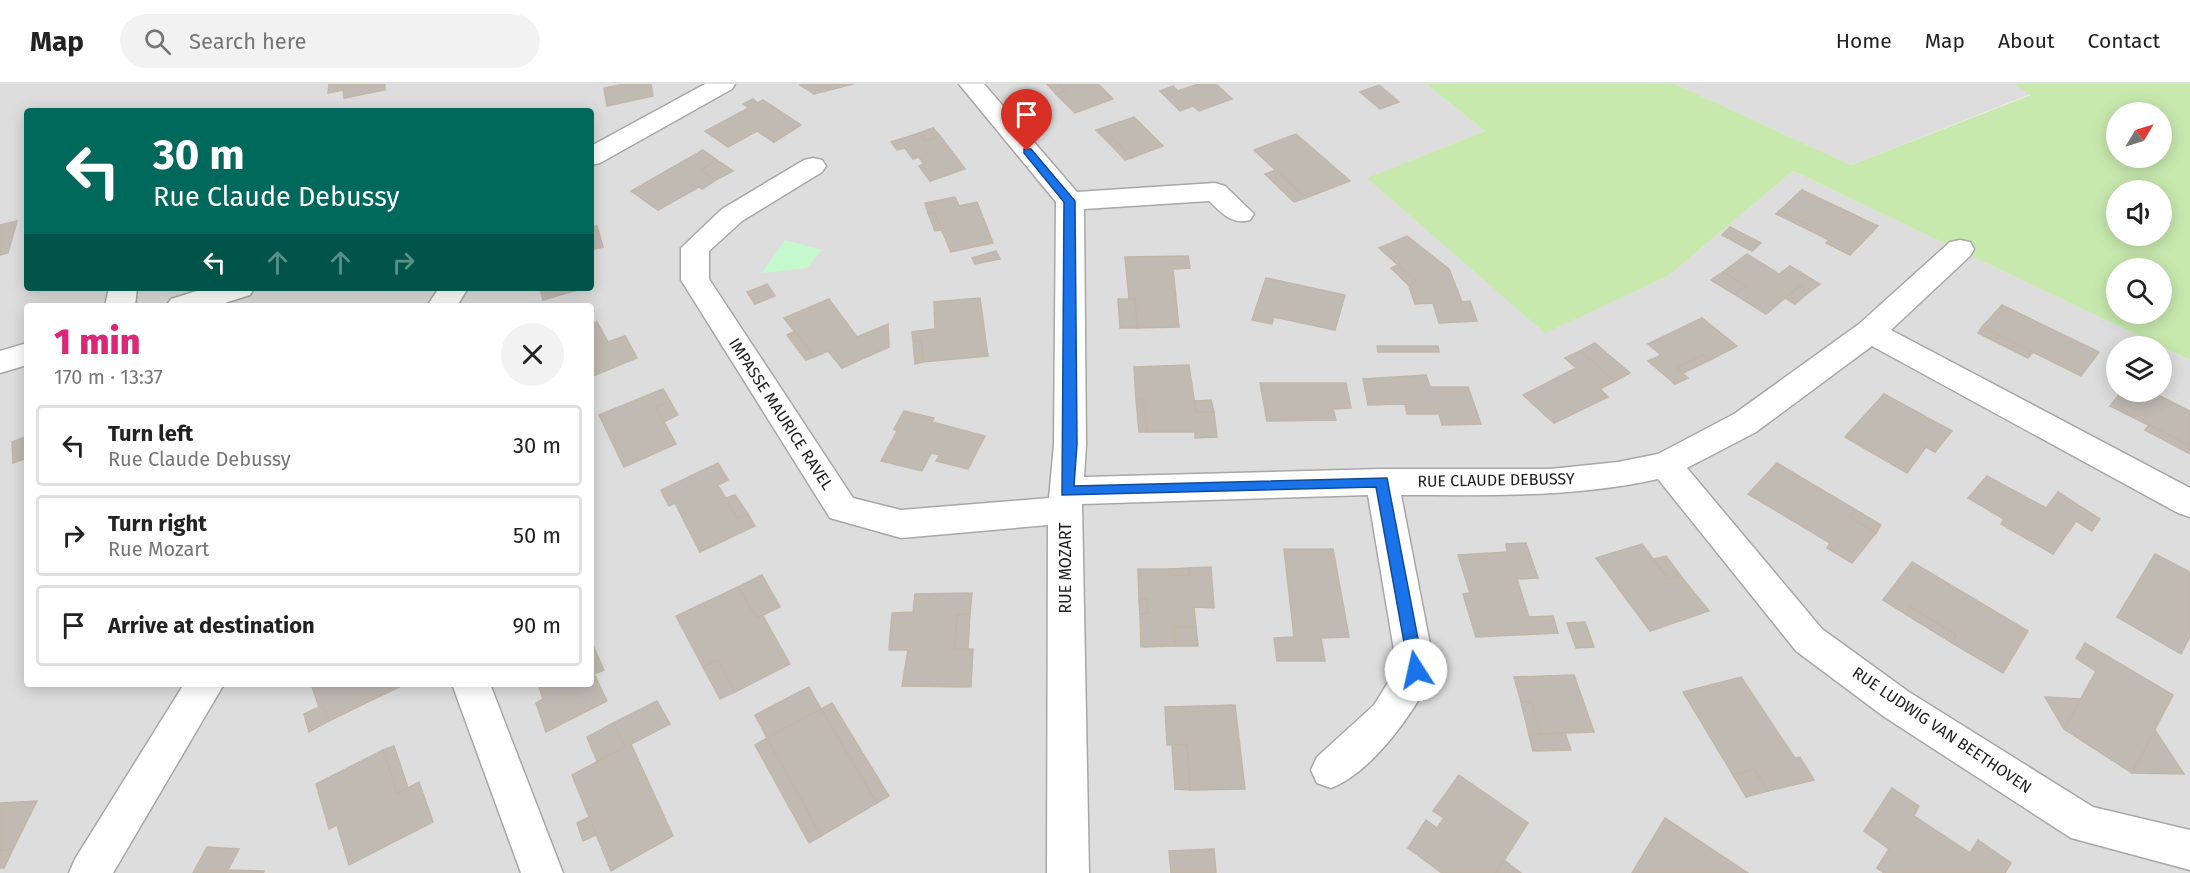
<!DOCTYPE html>
<html lang="en">
<head>
<meta charset="utf-8">
<style>
  :root { --surface:#fff; --page:#f2f2f2; --text:#222; --muted:#767676; --line:#e0e0e0; --accent:#db2777 }
  body { margin:0; font-family:"Fira Sans",sans-serif; background:var(--page); color:var(--text); height:100vh; display:flex; flex-direction:column; font-size:22px; white-space:nowrap }
  * { box-sizing:border-box; margin:0 }
  p { font-size:20px; color:var(--muted) }
  .icon { flex:none; width:33px; height:33px; fill:none; stroke:currentColor; stroke-width:2; stroke-linecap:round; stroke-linejoin:round }
  .map { position:relative; flex:1; overflow:hidden }
  .sheet { position:absolute; left:24px; top:219px; width:570px; height:384px; display:flex; flex-direction:column; background:var(--surface); border-radius:6px; box-shadow:0 3px 15px #0003 }
  .sheet>* { flex:none }
  .top-card { position:absolute; left:24px; top:24px; width:570px; height:183px; border-radius:6px; box-shadow:0 3px 15px #0003; background:#00695c; color:#fff; overflow:hidden }
  .needle { width:39px; rotate:52deg }
  .fabs { position:absolute; left:2106px; top:18px; display:grid; gap:12px }
  .fabs a { display:grid; place-items:center; width:66px; height:66px; border-radius:50%; background:var(--surface); box-shadow:0 3px 15px #0003; font-size:30px }
  .pin { position:absolute; display:grid; place-items:center; width:51px; height:51px; color:#fff; margin:-62px -26px; border-radius:50% 50% 50% 0; rotate:-45deg; box-shadow:0 0 6px #0007 }
  .pin .icon { rotate:45deg }
  .me { position:absolute; width:66px; margin:-33px; rotate:350deg; stroke-linejoin:round; filter:drop-shadow(0 0 4px #0008) }
  .turn { display:flex; align-items:center; gap:21px; height:126px; padding:0 30px; font-size:27px }
  .turn .icon { width:78px; height:78px; stroke-width:2.5 }
  .turn b { display:block; font-size:42px; line-height:51px }
  .lanes { display:flex; align-items:center; height:57px; padding:0 30px; background:#0003; justify-content:center; gap:30px; direction:ltr }
  .lanes .off { opacity:.35 }
  .round { display:grid; place-items:center; flex:none; width:63px; height:63px; border-radius:32px; background:var(--page) }
  .headline { display:flex; align-items:center; justify-content:space-between; height:102px; padding:0 30px }
  h1 { font-size:36px; font-weight:800; line-height:45px; color:var(--accent) }
  ul { padding:0; list-style:none }
  li { display:flex; align-items:center; gap:18px; height:81px; margin:0 12px 9px; padding:0 18px; border:3px solid var(--line); border-radius:6px }
  li div { flex:1 }
  li b { display:block; font-size:22px }
  li em { font-style:normal }
  header { display:flex; align-items:center; gap:36px; box-sizing:border-box; height:84px; padding:0 30px; background:var(--surface); border-bottom:2px solid var(--line) }
  header strong { font-size:28px }
  nav { display:flex; gap:33px; margin-inline-start:auto; font-size:21px }
  .search { width:420px; height:54px; background:var(--page); display:flex; align-items:center; gap:15px; box-sizing:border-box; padding:0 21px; border-radius:33px; color:var(--muted); font-size:22px }
  .map>svg:first-child { display:block }
  .residential { fill:#dedddd; fill-rule:evenodd }
  .grass { fill:#c7e9ae; fill-rule:evenodd }
  .park { fill:#c5f9cd }
  .building { fill:#c1bab3; stroke:#c2b6a9; stroke-width:1.5 }
  .lines { fill:none; stroke-linecap:round; stroke-linejoin:round }
  .minor-casing { stroke:#a7a7a7; stroke-width:3 }
  .minor { fill:#fff; fill-rule:evenodd }
  .route { fill:#1a73e8; stroke:#114b97; stroke-width:1.5 }
  .labels { text-anchor:middle; dominant-baseline:central; stroke-width:4.5; stroke-linejoin:round; paint-order:stroke }
  .street-label { font-size:16px; fill:#202020; stroke:#fff }
</style>
</head>
<body>
<header>
<strong>Map</strong>
<div class="search"><svg class="icon" aria-label="search" viewBox="0 0 24 24"><circle cx="10" cy="10" r="6"/><path d="M15 15l6 6"/></svg>Search here</div>
<nav><a>Home</a><a>Map</a><a>About</a><a>Contact</a></nav>
</header>
<div class="map">
<svg width="2190" height="789" viewBox="0 0 2190 789">
  <rect width="100%" height="100%" fill="#f1eee7"/>
  <g class="residential">
    <path d="M0 0H1426L1485 47 1368 94 1545 248 1668 192 1793 87 2161 262H2116V308H2162V263L2190 276V789H0ZM27 27H591V204H27ZM27 222H591V600H27Z"/>
    <polygon points="1675,0 2014,0 2031,10 1851,81"/>
  </g>
  <path class="grass" d="M1426 0H1675L1851 81 2031 11 2014 0H2190V276L1793 87 1668 192 1545 249 1367 94 1485 47ZM2116 28H2162V74H2116ZM2116 106H2162V152H2116ZM2116 184H2162V230H2116Z"/>
  <polygon class="park" points="785,156 822,166 807,184 762,189"/>
  <g class="building">
    <polygon points="329,0 385,0 385,6 344,14 343,6 328,9"/>
    <polygon points="624,0 651,0 653,12 607,22 604,4"/>
    <polygon points="803,0 853,0 814,10 800,1"/>
    <polygon points="1047,0 1059,0 1065,7 1056,10"/>
    <polygon points="1059,0 1098,0 1113,15 1075,29 1056,10 1065,7"/>
    <polygon points="1198,0 1216,0 1232,15 1199,27 1193,22 1180,27 1160,7 1173,2 1178,7"/>
    <polygon points="1379,1 1399,18 1380,25 1360,8"/>
    <polygon points="753,15 758,19 763,16 801,41 774,58 757,47 728,63 705,47 749,24 743,20"/>
    <polygon points="1134,33 1163,62 1131,74 1113,54 1107,57 1096,46"/>
    <polygon points="933,44 940,52 926,57 919,49"/>
    <polygon points="919,49 926,57 940,52 965,85 930,97 919,82 924,80 919,73 913,75 905,64 897,66 891,58"/>
    <polygon points="1296,50 1350,97 1306,114 1254,66"/>
    <polygon points="1113,54 1131,74 1125,76 1107,57"/>
    <polygon points="703,66 717,76 701,86 716,96 702,105 699,103 658,126 631,107"/>
    <polygon points="717,76 733,87 716,96 701,86"/>
    <polygon points="1276,86 1306,114 1294,118 1265,90"/>
    <polygon points="1802,106 1878,142 1850,171 1826,159 1829,156 1803,143 1806,140 1779,127"/>
    <polygon points="955,113 959,122 977,118 993,159 951,168 934,128 928,129 925,119"/>
    <polygon points="1779,127 1806,140 1803,143 1776,130"/>
    <polygon points="934,128 942,146 935,147 928,129"/>
    <polygon points="17,137 8,169 0,171 0,141"/>
    <polygon points="597,142 603,163 591,166 591,143"/>
    <polygon points="1730,143 1761,159 1752,167 1722,151"/>
    <polygon points="1407,152 1449,185 1462,218 1470,217 1477,237 1439,239 1433,219 1415,220 1409,202 1416,197 1379,164"/>
    <polygon points="996,167 1000,175 975,180 972,174"/>
    <polygon points="1747,170 1779,190 1790,182 1820,200 1809,208 1800,202 1766,230 1734,210 1746,202 1723,188"/>
    <polygon points="1188,172 1190,184 1173,185 1179,243 1137,244 1135,215 1129,215 1125,173"/>
    <polygon points="1398,181 1416,197 1409,202 1391,184"/>
    <polygon points="1723,188 1746,202 1734,210 1711,196"/>
    <polygon points="1266,194 1345,211 1335,246 1274,233 1272,240 1252,236"/>
    <polygon points="767,200 775,212 755,220 747,208"/>
    <polygon points="1800,202 1809,208 1795,220 1785,214"/>
    <polygon points="540,204 584,204 543,216"/>
    <polygon points="980,214 988,272 923,278 921,256 913,257 912,248 935,245 934,218"/>
    <polygon points="829,215 857,253 888,240 889,263 842,284 828,267 814,273 784,234"/>
    <polygon points="1118,215 1135,215 1137,244 1120,244"/>
    <polygon points="2002,221 2099,268 2081,292 1982,243"/>
    <polygon points="1702,234 1737,262 1710,276 1703,271 1677,284 1688,294 1675,300 1648,277 1661,271 1648,260"/>
    <polygon points="597,238 608,258 625,252 637,274 591,293 591,240"/>
    <polygon points="1982,243 2033,268 2028,274 1978,249"/>
    <polygon points="795,247 814,273 806,276 787,251"/>
    <polygon points="921,256 923,278 915,280 913,257"/>
    <polygon points="1595,259 1630,289 1615,297 1580,267"/>
    <polygon points="1377,262 1438,262 1439,268 1378,268"/>
    <polygon points="1580,267 1615,297 1600,305 1608,313 1554,339 1523,311 1576,284 1565,274"/>
    <polygon points="1703,271 1710,276 1683,289 1677,284"/>
    <polygon points="1189,281 1196,328 1214,328 1217,353 1195,354 1195,348 1147,348 1143,315 1136,315 1134,283"/>
    <polygon points="1426,291 1430,303 1468,303 1481,340 1442,341 1439,330 1407,330 1405,320 1368,321 1363,295"/>
    <polygon points="1260,299 1346,299 1351,324 1333,325 1336,336 1267,337"/>
    <polygon points="663,305 670,317 656,323 676,360 624,383 599,331"/>
    <polygon points="2121,308 2152,308 2190,327 2190,362 2110,322"/>
    <polygon points="1884,310 1952,347 1935,368 1926,363 1907,389 1845,353"/>
    <polygon points="1136,315 1143,315 1147,348 1139,348"/>
    <polygon points="1211,316 1214,328 1196,328 1194,317"/>
    <polygon points="670,317 678,331 663,338 656,323"/>
    <polygon points="904,327 934,334 932,338 985,352 968,385 936,377 940,371 931,369 922,387 881,377 897,347 894,345"/>
    <polygon points="2149,341 2190,362 2190,370 2145,346"/>
    <polygon points="27,352 27,374 13,379 12,358"/>
    <polygon points="718,379 728,396 718,401 737,434 748,430 755,442 700,468 675,419 669,422 661,406"/>
    <polygon points="1777,379 1856,426 1850,433 1876,449 1852,479 1827,464 1830,459 1748,410"/>
    <polygon points="1987,392 2046,424 2058,408 2100,435 2092,447 2076,437 2053,470 2001,440 2004,435 1968,414"/>
    <polygon points="735,411 748,430 737,434 726,414"/>
    <polygon points="1856,426 1881,441 1876,449 1850,433"/>
    <polygon points="1526,459 1538,494 1517,495 1529,533 1553,532 1558,549 1476,553 1463,510 1470,509 1458,471 1507,468 1506,460"/>
    <polygon points="1642,460 1668,495 1680,491 1709,527 1650,547 1596,474"/>
    <polygon points="1284,465 1333,465 1349,553 1321,554 1325,577 1277,577 1274,554 1294,553"/>
    <polygon points="2155,470 2190,488 2190,552 2181,570 2117,533"/>
    <polygon points="1666,472 1680,491 1668,495 1654,475"/>
    <polygon points="1912,478 2028,547 2003,589 1952,559 1956,551 1911,523 1907,531 1883,516"/>
    <polygon points="1211,483 1214,524 1194,523 1196,543 1174,543 1175,562 1141,563 1140,530 1148,529 1147,515 1139,516 1138,485 1169,485 1170,491 1190,491 1189,484"/>
    <polygon points="1189,484 1190,491 1170,491 1169,485"/>
    <polygon points="762,491 780,523 757,534 738,503"/>
    <polygon points="738,503 757,534 763,532 790,580 735,608 718,576 703,583 676,532"/>
    <polygon points="972,509 970,530 957,531 955,565 973,565 971,603 902,602 908,566 889,566 892,529 913,528 915,510"/>
    <polygon points="1147,515 1148,529 1140,530 1139,516"/>
    <polygon points="1911,523 1956,551 1952,559 1907,531"/>
    <polygon points="970,530 968,565 955,565 957,531"/>
    <polygon points="1585,538 1594,563 1576,564 1567,539"/>
    <polygon points="1174,543 1196,543 1198,562 1175,562"/>
    <polygon points="591,557 604,586 594,590 607,617 546,648 536,619 543,615 538,600 591,600"/>
    <polygon points="2085,559 2173,611 2132,689 2064,645 2096,587 2076,574"/>
    <polygon points="718,576 735,608 720,615 703,583"/>
    <polygon points="1574,591 1594,648 1540,650 1531,618 1521,618 1514,593"/>
    <polygon points="1741,593 1795,674 1800,673 1814,696 1768,707 1754,685 1733,691 1683,608"/>
    <polygon points="311,600 405,600 329,637 324,624 319,623"/>
    <polygon points="809,603 821,625 767,654 755,631"/>
    <polygon points="2045,613 2080,615 2064,645"/>
    <polygon points="657,617 670,640 631,660 673,752 611,787 572,691 625,663 613,639"/>
    <polygon points="1521,618 1531,618 1540,650 1529,651"/>
    <polygon points="832,619 889,712 877,719 821,625"/>
    <polygon points="1235,621 1245,705 1190,706 1187,661 1167,661 1165,623"/>
    <polygon points="319,623 324,624 329,637 309,648 304,630"/>
    <polygon points="821,625 877,719 821,752 767,654"/>
    <polygon points="613,639 625,663 597,677 587,653"/>
    <polygon points="2155,646 2184,690 2132,689"/>
    <polygon points="1565,649 1571,666 1533,667 1529,651"/>
    <polygon points="767,654 821,752 809,759 755,661"/>
    <polygon points="1172,661 1187,661 1190,706 1175,705"/>
    <polygon points="394,662 408,704 397,710 383,666"/>
    <polygon points="383,666 397,710 419,698 433,738 349,781 337,741 329,745 316,700"/>
    <polygon points="1754,685 1768,707 1746,713 1733,691"/>
    <polygon points="1459,691 1528,739 1496,789 1442,789 1408,764 1426,736 1437,744 1444,734 1433,727"/>
    <polygon points="1892,704 1919,722 1914,732 1970,769 1978,756 2011,779 2005,789 1884,789 1877,784 1889,765 1864,747"/>
    <polygon points="37,717 13,765 0,767 0,719"/>
    <polygon points="589,733 596,751 583,757 577,739"/>
    <polygon points="1665,734 1748,789 1632,789"/>
    <polygon points="207,763 239,765 228,786 264,787 263,789 193,789"/>
    <polygon points="13,765 4,784 0,784 0,767"/>
    <polygon points="1214,765 1216,789 1171,789 1169,767"/>
    <polygon points="1504,776 1521,789 1496,789"/>
  </g>
  <g class="lines">
    <g class="minor-casing">
      <g id="minor">
        <polygon points="705,0 735,0 732,5 600,79 591,81 591,62"/>
        <path d="M959 0H984L1077 108 1215 99 1225 102 1254 130 1250 136C1231 141 1222 129 1209 117L1084 125 1086 361 1084 393 1382 385H1550L1618 378 1658 370 1734 330 1859 240 1950 158 1960 156 1970 158 1974 165 1970 172 1891 246 2190 404V433L2178 429 1872 262 1756 348 1687 384 1822 545 1909 608 2093 723 2190 746V786L2071 754 1883 632 1796 567 1658 395C1573 414 1488 411 1401 411L1435 586C1416 626 1373 688 1331 704L1317 699 1311 686 1317 673 1374 621 1397 584 1368 411 1082 420 1089 789H1047L1048 441 901 454 830 434 681 196V164L722 125 804 76 813 74 822 76 826 82 822 88 742 137 709 167V195L853 414 901 426 1049 414 1054 361 1056 118Z"/>
        <polygon points="109,204 137,204 135,222 105,222"/>
        <polygon points="206,204 254,204 250,211 215,222 166,222 171,215"/>
        <polygon points="439,204 468,204 457,222 427,222"/>
        <polygon points="27,259 27,281 0,289 0,267"/>
        <polygon points="184,600 224,600 113,789 69,789 75,775"/>
        <polygon points="452,600 490,600 563,789 521,789"/>
      </g>
    </g>
    <use href="#minor" class="minor"/>
  </g>
  <polygon class="route" points="1024,65 1031,65 1075,117 1077,360 1074,402 1387,394 1424,586 1422,591 1416,593 1411,591 1409,586 1376,403 1062,411 1064,118 1024,69"/>
  <g class="labels">
    <g class="street-label">
      <text transform="translate(781 330) rotate(57)">IMPASSE MAURICE RAVEL</text>
      <text transform="translate(1496 396) rotate(-1)">RUE CLAUDE DEBUSSY</text>
      <text transform="translate(1065 484) rotate(-90)">RUE MOZART</text>
      <text transform="translate(1942 646) rotate(34)">RUE LUDWIG VAN BEETHOVEN</text>
    </g>
  </g>
</svg>
<div class="fabs">
<a><svg class="needle" viewBox="-14 -14 28 28"><path d="M0-13l5 13h-10z" fill="#e53935"/><path d="M0 13l5-13h-10z" fill="#767676"/></svg></a>
<a><svg class="icon" aria-label="sound" viewBox="0 0 24 24"><path d="M4 9h4l5-4v14l-5-4H4zM17 9q2 3 0 6"/></svg></a>
<a><svg class="icon" aria-label="search" viewBox="0 0 24 24"><circle cx="10" cy="10" r="6"/><path d="M15 15l6 6"/></svg></a>
<a><svg class="icon" aria-label="layers" viewBox="0 0 24 24"><path d="M12 4l9 5-9 5-9-5zM3 14l9 5 9-5"/></svg></a>
</div>
<div class="pin" style="left:1027px;top:67px;background:#d93025"><svg class="icon" aria-label="arrive" viewBox="0 0 24 24"><path d="M6 21V4h12l-3 4 3 4H6"/></svg></div>
<svg class="me" style="left:1416px;top:586px" viewBox="-20 -20 40 40"><circle r="19" fill="#fff"/><path d="M0-13L10 11 0 6-10 11z" fill="#1a73e8"/></svg>
<div class="top-card">
<div class="turn"><svg class="icon" aria-label="left" viewBox="0 0 24 24"><path d="M17 20v-9H6M10 6l-5 5 5 5"/></svg><div><b>30 m</b>Rue Claude Debussy</div></div>
<div class="lanes"><svg class="icon" aria-label="left" viewBox="0 0 24 24"><path d="M17 20v-9H6M10 6l-5 5 5 5"/></svg><svg class="icon off" aria-label="ahead" viewBox="0 0 24 24"><path d="M12 20V5M6 11l6-6 6 6"/></svg><svg class="icon off" aria-label="ahead" viewBox="0 0 24 24"><path d="M12 20V5M6 11l6-6 6 6"/></svg><svg class="icon off" aria-label="right" viewBox="0 0 24 24"><path d="M7 20v-9h11M14 6l5 5-5 5"/></svg></div>
</div>
<section class="sheet">
<div class="headline"><div><h1>1 min</h1><p>170 m · 13:37</p></div><a class="round"><svg class="icon" aria-label="close" viewBox="0 0 24 24"><path d="M6 6l12 12M18 6L6 18"/></svg></a></div>
<ul>
<li><svg class="icon" aria-label="left" viewBox="0 0 24 24"><path d="M17 20v-9H6M10 6l-5 5 5 5"/></svg><div><b>Turn left</b><p>Rue Claude Debussy</p></div><em>30 m</em></li>
<li><svg class="icon" aria-label="right" viewBox="0 0 24 24"><path d="M7 20v-9h11M14 6l5 5-5 5"/></svg><div><b>Turn right</b><p>Rue Mozart</p></div><em>50 m</em></li>
<li><svg class="icon" aria-label="arrive" viewBox="0 0 24 24"><path d="M6 21V4h12l-3 4 3 4H6"/></svg><div><b>Arrive at destination</b></div><em>90 m</em></li>
</ul>
</section>
</div>
</body>
</html>
